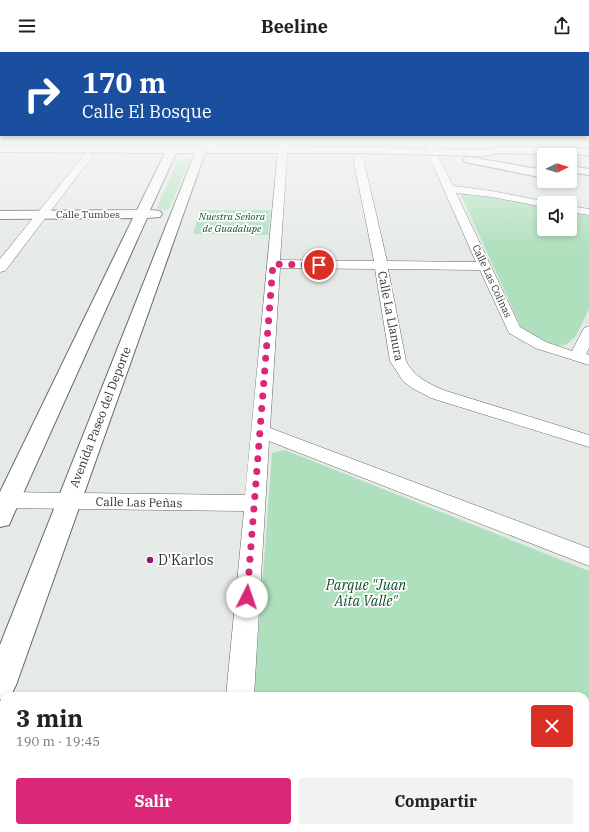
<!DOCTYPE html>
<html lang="es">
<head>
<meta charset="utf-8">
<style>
  :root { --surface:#fff; --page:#f2f2f2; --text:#222; --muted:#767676; --accent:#db2777 }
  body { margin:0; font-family:"IBM Plex Serif",serif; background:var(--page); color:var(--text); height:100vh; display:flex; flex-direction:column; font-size:15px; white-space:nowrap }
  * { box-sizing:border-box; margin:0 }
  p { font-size:13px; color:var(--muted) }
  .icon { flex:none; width:22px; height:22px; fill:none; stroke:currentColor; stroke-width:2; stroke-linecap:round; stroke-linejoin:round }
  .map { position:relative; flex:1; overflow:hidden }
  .side { position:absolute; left:0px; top:640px; width:589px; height:140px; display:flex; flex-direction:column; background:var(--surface); border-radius:12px 12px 0 0; box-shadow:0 2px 6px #0003 }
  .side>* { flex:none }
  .hud { position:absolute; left:0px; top:0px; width:589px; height:84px; box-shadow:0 2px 6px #0003; background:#1a4fa0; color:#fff; overflow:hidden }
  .needle { width:26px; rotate:85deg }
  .fabs { position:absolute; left:537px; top:96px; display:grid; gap:8px }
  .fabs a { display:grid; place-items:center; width:40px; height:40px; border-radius:4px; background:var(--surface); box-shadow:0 2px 6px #0003; font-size:20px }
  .pin { position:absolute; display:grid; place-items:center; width:34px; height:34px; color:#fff; margin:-17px; border:2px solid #fff; border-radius:50%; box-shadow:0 1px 4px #0007 }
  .me { position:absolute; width:44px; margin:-22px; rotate:4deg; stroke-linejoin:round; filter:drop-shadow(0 0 3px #0008) }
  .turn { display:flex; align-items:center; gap:14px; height:84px; padding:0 16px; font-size:18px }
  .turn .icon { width:52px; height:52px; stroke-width:2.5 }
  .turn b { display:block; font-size:28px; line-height:34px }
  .round { display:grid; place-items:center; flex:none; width:42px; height:42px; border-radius:4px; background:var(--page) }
  .headline { display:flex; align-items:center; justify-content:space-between; height:68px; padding:0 16px }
  h1 { font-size:24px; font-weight:700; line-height:30px }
  .cta { display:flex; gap:8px; margin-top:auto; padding:8px 16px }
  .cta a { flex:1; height:46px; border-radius:4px; background:var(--accent); color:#fff; font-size:16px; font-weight:700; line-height:46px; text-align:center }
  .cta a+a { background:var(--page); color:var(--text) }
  header { display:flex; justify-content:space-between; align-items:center; height:52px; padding:0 16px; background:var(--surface); font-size:18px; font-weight:700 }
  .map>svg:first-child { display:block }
  .green { fill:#afe0bd }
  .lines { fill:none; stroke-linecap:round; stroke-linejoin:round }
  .street-casing { stroke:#656966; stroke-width:1 }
  .secondary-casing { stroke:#656966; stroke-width:2 }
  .street { fill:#fff; fill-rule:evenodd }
  .secondary { fill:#fff; fill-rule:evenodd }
  .route { stroke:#db2777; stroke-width:7; stroke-dasharray:0 12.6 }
  .poi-dot { fill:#951771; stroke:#fff; stroke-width:1.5 }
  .labels { text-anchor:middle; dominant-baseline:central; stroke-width:3.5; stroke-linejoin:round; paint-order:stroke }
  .far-street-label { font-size:10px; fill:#333433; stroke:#fff }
  .far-park-label { font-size:10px; font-style:italic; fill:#0b4e2a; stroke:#fff }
  .street-label { font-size:12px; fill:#333433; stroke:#fff }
  .near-poi-label { font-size:14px; fill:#333433; stroke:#fff; text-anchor:start }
  .near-park-label { font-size:14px; font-style:italic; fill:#0b4e2a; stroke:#fff }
</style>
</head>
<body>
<header><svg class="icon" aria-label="menu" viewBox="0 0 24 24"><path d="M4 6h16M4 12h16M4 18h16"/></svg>Beeline<svg class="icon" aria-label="share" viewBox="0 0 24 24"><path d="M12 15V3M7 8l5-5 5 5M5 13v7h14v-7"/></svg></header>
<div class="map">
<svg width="589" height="780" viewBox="0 0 589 780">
  <rect width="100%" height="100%" fill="#e6eae7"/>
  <g class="green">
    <polygon points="183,107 190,108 169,157 164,158 157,156 177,109"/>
    <polygon points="460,141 468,141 544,155 544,177 570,177 570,160 589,164 589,257 576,284 566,293 557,294 533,284 521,275"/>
    <polygon points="200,158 271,158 268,183 193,182"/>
    <polygon points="285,398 589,519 589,646 585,646 585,644 254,644 272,401"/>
  </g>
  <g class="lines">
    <g class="street-casing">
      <g id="street">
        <path d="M210 89H220C214 96 206 102 198 100L196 98Z"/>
        <path d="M279 89H288L280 208 374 209 353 106 358 103 363 106 387 209 476 210 430 106 432 104H438L453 134 492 139 548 150 549 151H544V155L492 145 456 141 520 275 546 290 572 299 584 276 589 274V296L586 302 589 303V313L535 296 509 281 480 218 388 217 406 309C414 325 428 331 443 338L589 383V395L431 346 412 336 403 329 390 309 375 217 280 216 270 376 589 496V514L269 389 254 644H226L244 459 0 456V440L245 443Z"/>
        <polygon points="425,89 433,89 438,99 436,101 430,101"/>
        <polygon points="543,89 552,89 561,99 559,101 553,101"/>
        <polygon points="88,101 91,102 93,104 91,106 5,219 0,220 0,207 85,102"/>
        <polygon points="570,154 589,157 589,163 570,160"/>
        <rect x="585" y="656" width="4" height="28"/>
        <rect x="214" y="776" width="32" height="4"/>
      </g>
    </g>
    <g class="secondary-casing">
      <g id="secondary">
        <polygon points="0,94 361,95 480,98 501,95 589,97 589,103 501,101 480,104 361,101 205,101 16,633 11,643 4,644 4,646 0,648 0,593 195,101 176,101 150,158 160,159 162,162 160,165 147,166 12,466 9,473 0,475 0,440 133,166 0,167 0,159 137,158 165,101 0,100"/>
        <polygon points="469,105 544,118 544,126 465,110 463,108 465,106"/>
        <polygon points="570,114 589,117 589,123 570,120"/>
      </g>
    </g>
    <use href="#street" class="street"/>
    <use href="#secondary" class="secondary"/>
  </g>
  <linearGradient id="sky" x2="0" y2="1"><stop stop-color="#80b8c7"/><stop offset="0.45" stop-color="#f4f6f4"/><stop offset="1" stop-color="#f4f6f4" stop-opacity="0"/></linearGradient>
  <rect width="589" height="198" fill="url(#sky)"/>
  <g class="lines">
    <polyline class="route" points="247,545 273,212 319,213"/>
  </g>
  <circle class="poi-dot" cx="150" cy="508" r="4"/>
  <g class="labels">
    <g class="far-street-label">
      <text x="88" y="162">Calle Tumbes</text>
      <text transform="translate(492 229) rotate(65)">Calle Las Colinas</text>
    </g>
    <g class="far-park-label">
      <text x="232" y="164">Nuestra Señora<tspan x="232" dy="12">de Guadalupe</tspan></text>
    </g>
    <g class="street-label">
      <text transform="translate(391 264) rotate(79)">Calle La Llanura</text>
      <text transform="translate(100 365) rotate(-69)">Avenida Paseo del Deporte</text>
      <text transform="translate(139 450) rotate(1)">Calle Las Peñas</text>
    </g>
    <g class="near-poi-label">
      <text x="158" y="508">D'Karlos</text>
    </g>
    <g class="near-park-label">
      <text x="366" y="533">Parque "Juan<tspan x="366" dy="16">Aita Valle"</tspan></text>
    </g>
  </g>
</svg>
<div class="fabs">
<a><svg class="needle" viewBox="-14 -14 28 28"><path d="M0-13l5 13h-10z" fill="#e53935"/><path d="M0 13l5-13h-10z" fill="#767676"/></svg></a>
<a><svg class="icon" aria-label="sound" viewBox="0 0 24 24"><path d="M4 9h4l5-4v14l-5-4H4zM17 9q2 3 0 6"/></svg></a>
</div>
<div class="pin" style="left:319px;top:213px;background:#d93025"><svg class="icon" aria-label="arrive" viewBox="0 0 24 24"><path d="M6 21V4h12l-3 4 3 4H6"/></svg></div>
<svg class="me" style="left:247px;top:545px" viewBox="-20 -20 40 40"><circle r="19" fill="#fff"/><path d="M0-13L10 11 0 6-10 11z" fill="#db2777"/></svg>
<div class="hud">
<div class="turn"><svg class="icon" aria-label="right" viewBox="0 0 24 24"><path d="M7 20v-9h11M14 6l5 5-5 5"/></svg><div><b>170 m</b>Calle El Bosque</div></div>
</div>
<section class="side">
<div class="headline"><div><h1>3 min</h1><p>190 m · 19:45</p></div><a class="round" style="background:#d93025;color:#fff"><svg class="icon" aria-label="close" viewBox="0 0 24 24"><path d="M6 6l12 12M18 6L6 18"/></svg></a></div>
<div class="cta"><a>Salir</a><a>Compartir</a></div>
</section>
</div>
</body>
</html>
